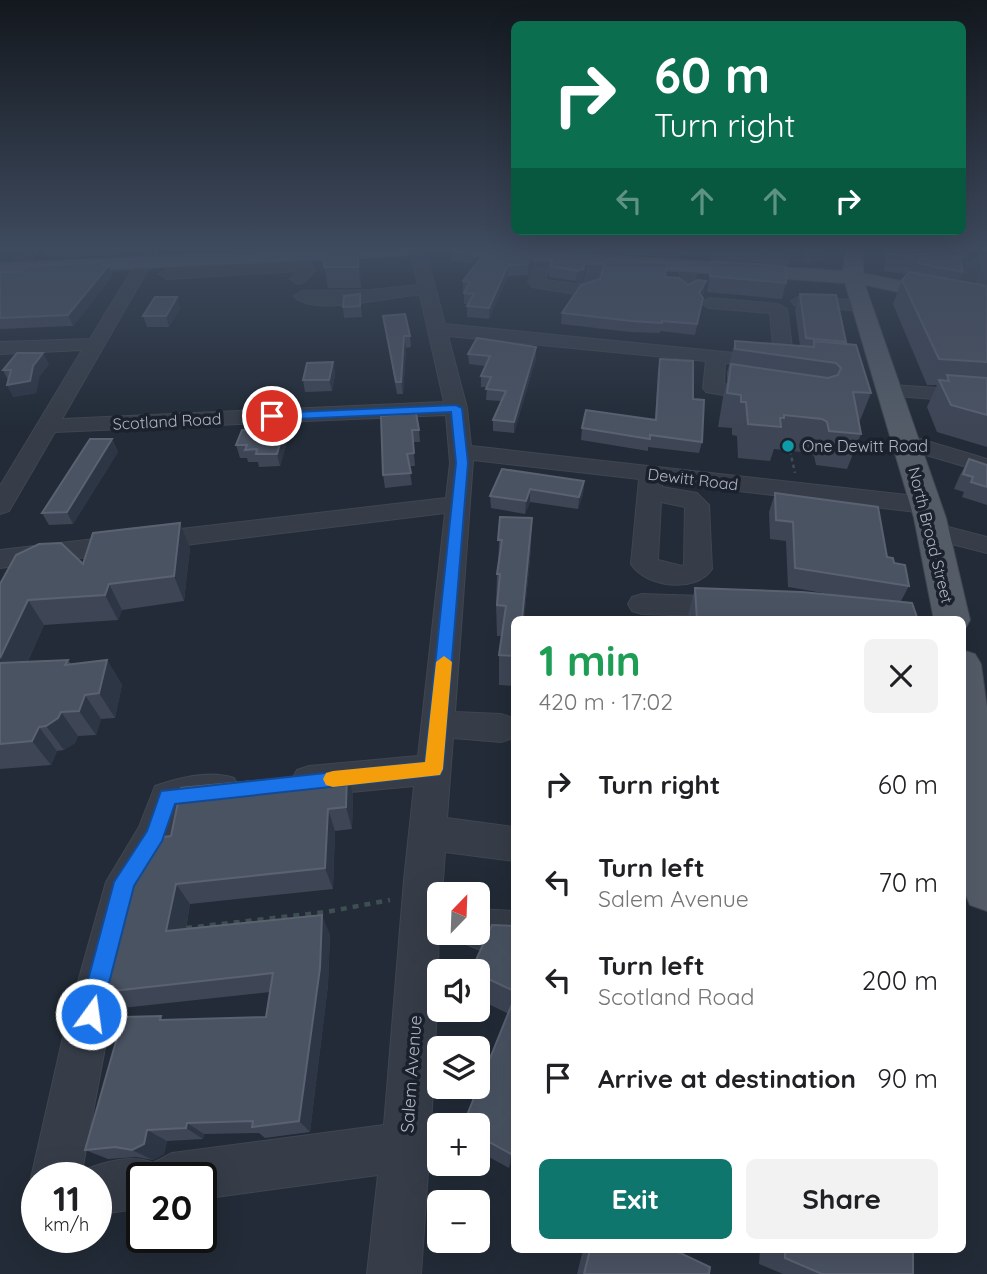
<!DOCTYPE html>
<html lang="en">
<head>
<meta charset="utf-8">
<style>
  :root { --surface:#fff; --page:#f2f2f2; --text:#202124; --muted:#757577; --accent:#0f766e }
  body { margin:0; font-family:Quicksand,sans-serif; background:var(--page); color:var(--text); height:100vh; display:flex; flex-direction:column; font-size:26px; white-space:nowrap }
  * { box-sizing:border-box; margin:0 }
  p { font-size:23px; color:var(--muted) }
  .icon { flex:none; width:38px; height:38px; fill:none; stroke:currentColor; stroke-width:2; stroke-linecap:round; stroke-linejoin:round }
  .map { position:relative; flex:1; overflow:hidden }
  .panel { position:absolute; left:511px; top:616px; width:455px; height:637px; display:flex; flex-direction:column; background:var(--surface); border-radius:10px; box-shadow:0 7px 28px #0002 }
  .panel>* { flex:none }
  .top-card { position:absolute; left:511px; top:21px; width:455px; height:214px; border-radius:10px; box-shadow:0 7px 28px #0002; background:#0b6e4f; color:#fff; overflow:hidden }
  .needle { width:46px; rotate:23deg }
  .controls { position:absolute; left:427px; top:882px; display:grid; gap:14px }
  .controls a { display:grid; place-items:center; width:63px; height:63px; border-radius:10px; background:var(--surface); box-shadow:0 7px 28px #0002; font-size:35px }
  .speed { position:absolute; left:21px; top:1162px; display:flex; gap:14px; font-size:35px; font-weight:700; text-align:center }
  .speed>* { display:grid; place-content:center; width:91px; height:91px; border-radius:50%; background:var(--surface); box-shadow:0 7px 28px #0002; line-height:1 }
  .speed small { font-size:18px; font-weight:400 }
  .speed .limit { border:4px solid #111; border-radius:10px; background:#fff; color:#111 }
  .pin { position:absolute; display:grid; place-items:center; width:60px; height:60px; color:#fff; margin:-30px; border:4px solid #fff; border-radius:50%; box-shadow:0 2px 7px #0007 }
  .me { position:absolute; width:77px; margin:-38px; rotate:14deg; stroke-linejoin:round; filter:drop-shadow(0 0 5px #0008) }
  .turn { display:flex; align-items:center; gap:24px; height:147px; padding:0 28px; font-size:32px }
  .turn .icon { width:91px; height:91px; stroke-width:2.5 }
  .turn b { display:block; font-size:49px; line-height:60px }
  .lanes { display:flex; align-items:center; height:66px; padding:0 28px; background:#0003; justify-content:center; gap:35px; direction:ltr }
  .lanes .off { opacity:.35 }
  .round { display:grid; place-items:center; flex:none; width:74px; height:74px; border-radius:10px; background:var(--page) }
  .overview { display:flex; align-items:center; justify-content:space-between; height:119px; padding:0 28px }
  h1 { font-size:42px; font-weight:700; line-height:52px; color:#1e9e55 }
  .action { display:flex; gap:14px; margin-top:auto; padding:14px 28px }
  .action a { flex:1; height:80px; border-radius:10px; background:var(--accent); color:#fff; font-size:28px; font-weight:700; line-height:80px; text-align:center }
  .action a+a { background:var(--page); color:var(--text) }
  ul { padding:0; list-style:none }
  li { display:flex; align-items:center; gap:21px; height:98px; padding:0 28px }
  li div { flex:1 }
  li b { display:block; font-size:26px }
  li em { font-style:normal }
  .map>svg:first-child { display:block }
  .lines { fill:none; stroke-linecap:round; stroke-linejoin:round }
  .minor-casing { stroke:#3f4651; stroke-width:2 }
  .major-casing { stroke:#3f4651; stroke-width:2 }
  .path-far1 { stroke:#3d4f51; stroke-width:2.5; stroke-dasharray:3.5 3.5; stroke-linecap:butt }
  .path { stroke:#3d4f51; stroke-width:4.5; stroke-dasharray:6 6; stroke-linecap:butt }
  .minor { fill:#363d48; fill-rule:evenodd }
  .major { fill:#545c68; fill-rule:evenodd }
  .wall { fill:#3e4656 }
  .shaded-wall { fill:#2d3645 }
  .building { fill:#4a5362; stroke:#5a6271; stroke-width:2 }
  .route { fill:#1a73e8; stroke:#114b97; stroke-width:2 }
  .slow { fill:#f59e0b }
  .culture-dot { fill:#0f9aa8; stroke:#1b222d; stroke-width:2.5 }
  .labels { text-anchor:middle; dominant-baseline:central; stroke-width:7; stroke-linejoin:round; paint-order:stroke }
  .far-street-label { font-size:16px; fill:#b1b7c4; stroke:#1b222d }
  .far-poi-label { font-size:16px; fill:#b1b7c4; stroke:#1b222d; text-anchor:start }
  .street-label { font-size:18px; fill:#b1b7c4; stroke:#1b222d }
</style>
</head>
<body>
<div class="map">
<svg width="987" height="1274" viewBox="0 0 987 1274">
  <rect width="100%" height="100%" fill="#222b37"/>
  <g class="lines">
    <g class="minor-casing">
      <g id="minor">
        <polygon points="23,250 39,250 23,271 11,271 9,268"/>
        <path d="M144 250H159L62 419 444 402 420 295C390 295 314 318 294 296L302 291 371 290 418 285 410 250H425L445 324 774 357 770 313 709 308 700 303 709 298 778 304 787 309 794 363 791 367 784 369 725 363 724 384 771 392 774 396 771 400 764 402 706 392 703 388 706 361 448 336 467 408 471 446 925 497 934 500 937 505 934 510 925 513 662 482V487L697 493 709 505 712 569C696 594 645 587 631 564L639 479 473 460 455 712 501 714 513 718V738L501 742 453 738 447 818 514 827V861L445 852 442 894H439C439 1019 430 1147 421 1274H367L378 1175 201 1199V1178H142V1208L96 1215V1178H37V1192L31 1178 63 1037 72 1020 69 1014 106 882 139 827 155 786C178 778 211 770 234 778L239 789 234 800 181 811 168 847 143 888 113 1014 105 1030 107 1037 82 1171C102 1162 133 1154 153 1163L172 1153 384 1125 404 880 414 786 309 796 297 792 291 781 297 770 309 766 418 756 445 513 0 568V550L446 498 450 463 446 415 55 432 12 506 9 511 0 514V486L82 350 0 354V342L90 339ZM661 502 685 507 684 565 682 566 658 560Z"/>
        <polygon points="660,250 676,250 669,266 663,268 655,263"/>
        <polygon points="546,251 554,256 545,280 576,284 584,282 592,256 602,256 605,259 599,285 597,288 576,294 532,287 528,281 538,256"/>
        <polygon points="966,253 974,258 979,277 972,281 979,301 970,306 961,301 955,277 962,272 958,258"/>
        <polygon points="688,260 696,265 695,288 687,293 679,288 680,265"/>
        <polygon points="305,261 311,263 315,271 304,282 298,284 290,279 297,271 167,279 159,274 167,269"/>
        <polygon points="800,296 862,301 871,306 862,311 794,305 791,301"/>
        <polygon points="890,385 987,391 987,403 883,395 880,391 883,387"/>
        <polygon points="907,435 987,459 987,473 899,447 896,442 899,437"/>
        <polygon points="933,523 987,537 987,553 924,537 920,531 924,525"/>
        <polygon points="642,594 731,597 741,600 745,607 741,614 731,617 642,614 632,611 628,604 632,597"/>
        <polygon points="478,909 514,911 514,951 478,949 464,943 459,933 478,933"/>
      </g>
    </g>
    <g class="major-casing">
      <g id="major">
        <polygon points="289,250 413,250 404,256 0,275 0,263"/>
        <polygon points="450,250 535,250 843,271 845,250 863,250 863,273 987,299 987,311 865,285 946,518 970,620 965,629 962,630 962,620 934,620 914,518 845,283 459,256 452,254"/>
        <polygon points="962,650 975,654 981,664 987,708 987,911 970,905 963,888"/>
      </g>
    </g>
    <polyline class="path-far1" points="790,451 795,473"/>
    <polyline class="path" points="186,928 326,912 390,900"/>
    <use href="#minor" class="minor"/>
    <use href="#major" class="major"/>
  </g>
  <g class="wall">
    <polygon points="45,250 127,250 124,255 48,258 45,251"/>
    <polygon points="473,250 473,263 451,261 450,251"/>
    <polygon points="542,250 659,250 656,256"/>
    <polygon points="678,250 686,250 684,255 677,254"/>
    <polygon points="712,250 827,250 824,260 808,264 802,261 789,265 711,259"/>
    <polygon points="885,250 965,250 962,265 963,272 959,281 976,284 975,282 980,271 977,257 980,250 987,250 987,447 937,432 927,407 937,385 927,385 893,304 902,280 907,274 884,271"/>
    <polygon points="532,253 532,264 528,275 508,276 489,319 467,317 467,306 468,304 464,304 464,292 463,292 463,281"/>
    <polygon points="360,261 361,288 328,288 324,267"/>
    <polygon points="712,261 786,283 782,299 707,292"/>
    <polygon points="107,262 113,275 73,326 0,329 0,272 21,272"/>
    <polygon points="550,266 586,267 582,280 576,281 549,277"/>
    <polygon points="665,277 704,292 702,296 703,298 695,335 660,331 660,333 630,332 561,324 562,313"/>
    <polygon points="360,294 362,317 344,318 343,307"/>
    <polygon points="800,294 846,342 846,344 871,393 859,423 861,434 847,469 816,465 814,456 810,453 774,449 770,461 738,458 737,436 732,435 732,428 718,427 723,397 727,381 727,373 735,341 800,346 795,310"/>
    <polygon points="177,297 180,308 169,327 147,327 143,316"/>
    <polygon points="383,316 410,336 411,347 406,348 403,394 397,394"/>
    <polygon points="536,347 536,358 514,433 493,431 493,420 501,401 486,400 487,387 481,387 481,376 485,366 469,364 468,354"/>
    <polygon points="660,359 693,399 702,442 699,453 648,447 648,451 581,440 582,428 655,420 658,370"/>
    <polygon points="333,362 335,374 332,391 305,392 303,380"/>
    <polygon points="49,364 39,377 36,393 13,397 8,380 3,370"/>
    <polygon points="381,416 419,430 420,442 413,442 415,466 409,466 412,485 385,488 383,475"/>
    <polygon points="112,439 118,452 73,524 49,525 42,513"/>
    <polygon points="287,442 280,466 259,467 258,462 248,462 247,458 240,458 236,445"/>
    <polygon points="969,459 987,465 987,505 962,497 964,492 954,489 960,475"/>
    <polygon points="584,481 583,494 578,509 530,502 525,514 491,508 490,496"/>
    <polygon points="775,493 887,557 894,563 909,586 901,601 918,620 687,620 695,588 840,596 788,587 786,541 770,539 769,512"/>
    <polygon points="500,517 531,549 524,619 514,620 514,686 499,685 499,655 502,636 497,636 496,605 497,574 498,566"/>
    <polygon points="190,548 184,601 122,610 118,620 44,625 28,661 68,660 71,664 107,660 122,685 115,718 101,719 96,735 78,736 75,743 64,750 57,751 51,765 0,769 0,584"/>
    <polygon points="347,772 353,795 352,829 335,831 333,889 190,904 186,929 330,934 328,985 310,1132 265,1138 259,1133 204,1134 203,1139 167,1141 164,1154 153,1160 136,1157 108,1159 85,1150 165,1020 266,1017 270,992 122,1008 103,992 171,836"/>
    <polygon points="514,926 514,1154 509,1168 478,1151 478,1125 509,1014 478,999 478,971"/>
    <polygon points="583,1250 674,1250 709,1274 577,1274"/>
    <polygon points="760,1250 913,1250 913,1274 783,1274 759,1264"/>
  </g>
  <g class="shaded-wall">
    <polygon points="0,250 8,250 0,259"/>
    <polygon points="358,250 359,250 360,261 361,288 358,267"/>
    <polygon points="793,250 806,250 802,261 789,265"/>
    <polygon points="812,250 827,250 824,260 808,264"/>
    <polygon points="532,253 532,264 528,275 528,264"/>
    <polygon points="967,254 959,271 960,259"/>
    <polygon points="587,257 586,267 582,280 576,281 577,271"/>
    <polygon points="107,262 113,275 73,326 68,315"/>
    <polygon points="508,265 508,276 489,319 489,308"/>
    <polygon points="706,281 704,292 697,303 699,293"/>
    <polygon points="177,297 180,308 169,327 166,316"/>
    <polygon points="404,336 406,348 403,394 401,382"/>
    <polygon points="536,347 536,358 514,433 514,422"/>
    <polygon points="43,353 49,364 39,377 36,393 13,397 7,385 33,366"/>
    <polygon points="333,362 335,374 332,391 329,380"/>
    <polygon points="284,430 287,442 280,466 277,454"/>
    <polygon points="112,439 118,452 73,524 67,512"/>
    <polygon points="584,481 583,494 578,509 579,497"/>
    <polygon points="530,489 530,502 525,514 526,501"/>
    <polygon points="532,518 531,549 524,620 522,620"/>
    <polygon points="180,523 190,548 184,601 174,576"/>
    <polygon points="109,584 122,610 118,620 105,595"/>
    <polygon points="28,600 44,625 16,687 0,666 0,658"/>
    <polygon points="107,660 122,685 115,718 99,693"/>
    <polygon points="85,695 101,719 96,735 79,711"/>
    <polygon points="61,712 78,736 75,743 64,750 46,726"/>
    <polygon points="39,727 57,751 51,765 32,741"/>
    <polygon points="347,772 353,795 352,829 346,807"/>
    <polygon points="328,809 335,831 333,889 325,868"/>
    <polygon points="176,884 190,904 182,950 166,931"/>
    <polygon points="322,915 330,934 328,985 310,1132 299,1121"/>
    <polygon points="187,1123 204,1134 203,1139 186,1128"/>
    <polygon points="147,1130 167,1141 164,1154 153,1160 132,1150"/>
    <polygon points="514,1144 514,1154 509,1168 511,1154"/>
  </g>
  <g class="building">
    <polygon points="346,250 358,250 358,267 324,267 325,251"/>
    <polygon points="451,250 473,250 473,253 450,251"/>
    <polygon points="487,250 532,253 528,264 508,265 489,308 467,306 474,294 464,293 470,282 463,281"/>
    <polygon points="891,250 965,250 967,254 960,259 963,272 918,263 922,258 891,254"/>
    <polygon points="554,255 587,257 583,269 577,271 550,266"/>
    <polygon points="606,259 667,263 665,277 679,278 688,285 698,280 706,281 699,293 703,298 697,324 662,321 662,323 631,321 562,313 581,285 600,279"/>
    <polygon points="712,261 785,266 786,283 710,276"/>
    <polygon points="107,262 104,265 109,265 68,315 0,318 0,272 21,272 27,266"/>
    <polygon points="909,272 987,286 987,362 939,359 902,280"/>
    <polygon points="360,294 360,306 343,307 344,296"/>
    <polygon points="800,294 836,295 846,342 806,338"/>
    <polygon points="155,297 177,297 166,316 143,316"/>
    <polygon points="405,314 410,336 404,336 401,382 396,382 383,316"/>
    <polygon points="477,338 536,347 514,422 493,420 506,391 486,389 491,377 481,376 490,356 468,354"/>
    <polygon points="735,341 814,347 814,341 856,345 871,393 853,392 861,434 829,431 827,422 822,419 784,415 784,418 780,418 781,427 748,424 746,402 741,402 741,395 727,393 731,364 828,378 838,375 841,368 836,363 735,349"/>
    <polygon points="17,353 43,353 33,366 30,381 7,385 11,370 3,370"/>
    <polygon points="660,359 693,361 693,399 704,400 702,442 650,435 650,439 582,428 586,410 656,420"/>
    <polygon points="333,362 329,380 303,380 307,363"/>
    <polygon points="947,375 987,378 987,415 951,405 939,380 949,381"/>
    <polygon points="416,413 419,430 412,430 414,453 407,454 411,473 383,475 381,416"/>
    <polygon points="242,430 284,430 277,454 256,454 257,449 245,450 247,445 236,445"/>
    <polygon points="90,439 112,439 67,512 42,513"/>
    <polygon points="969,459 987,465 987,487 971,482 973,477 963,474"/>
    <polygon points="502,469 584,481 579,497 530,489 526,501 490,496"/>
    <polygon points="775,493 878,507 887,557 893,558 894,563 905,565 909,586 795,568 793,522 776,520"/>
    <polygon points="500,517 532,518 522,619 528,620 514,620 514,656 499,655 506,606 497,605 500,574 497,574 502,540 498,540"/>
    <polygon points="180,523 174,576 109,584 105,595 28,600 0,658 0,584 16,555 39,544 61,543 83,564 93,533"/>
    <polygon points="695,588 802,592 912,603 918,620 697,620"/>
    <polygon points="68,660 65,665 107,660 99,693 85,695 79,711 61,712 58,718 46,726 39,727 32,741 0,744 0,663"/>
    <polygon points="347,772 346,807 328,809 325,868 176,884 166,931 322,915 320,968 299,1121 252,1127 253,1121 187,1123 186,1128 147,1130 144,1144 132,1150 115,1147 85,1150 123,1017 161,1016 160,1020 266,1017 273,973 103,992 133,863 148,839 171,836 181,788"/>
    <polygon points="492,925 514,926 514,991 478,974 478,971 471,971"/>
    <polygon points="514,999 514,1144 511,1154 478,1136 478,1125 463,1125"/>
    <polygon points="590,1250 674,1250 710,1267 709,1274 584,1274"/>
    <polygon points="785,1250 913,1250 913,1274 822,1274 785,1258"/>
  </g>
  <linearGradient id="sky" x2="0" y2="1"><stop stop-color="#13181e"/><stop offset="0.58" stop-color="#3e4a5e"/><stop offset="1" stop-color="#3e4a5e" stop-opacity="0"/></linearGradient>
  <rect width="987" height="428" fill="url(#sky)"/>
  <polygon class="route" points="456,405 462,408 468,463 443,769 440,775 175,804 162,841 134,886 99,1022 91,1026 83,1022 79,1014 114,882 147,831 161,791 425,762 456,463 451,412 272,420 266,416 272,413"/>
  <polygon class="slow" points="444,656 452,662 443,769 440,775 333,787 326,785 323,779 326,773 333,771 425,762 436,662"/>
  <circle class="culture-dot" cx="788" cy="446" r="7"/>
  <g class="labels">
    <g class="far-street-label">
      <text transform="translate(167 421) rotate(-3)">Scotland Road</text>
      <text transform="translate(693 479) rotate(7)">Dewitt Road</text>
      <text transform="translate(931 535) rotate(76)">North Broad Street</text>
    </g>
    <g class="far-poi-label">
      <text x="802" y="446">One Dewitt Road</text>
    </g>
    <g class="street-label">
      <text transform="translate(411 1074) rotate(-86)">Salem Avenue</text>
    </g>
  </g>
</svg>
<div class="controls">
<a><svg class="needle" viewBox="-14 -14 28 28"><path d="M0-13l5 13h-10z" fill="#e53935"/><path d="M0 13l5-13h-10z" fill="#757577"/></svg></a>
<a><svg class="icon" aria-label="sound" viewBox="0 0 24 24"><path d="M4 9h4l5-4v14l-5-4H4zM17 9q2 3 0 6"/></svg></a>
<a><svg class="icon" aria-label="layers" viewBox="0 0 24 24"><path d="M12 4l9 5-9 5-9-5zM3 14l9 5 9-5"/></svg></a>
<a>+</a>
<a>−</a>
</div>
<div class="speed"><div>11<small>km/h</small></div><div class="limit">20</div></div>
<div class="pin" style="left:272px;top:416px;background:#d93025"><svg class="icon" aria-label="arrive" viewBox="0 0 24 24"><path d="M6 21V4h12l-3 4 3 4H6"/></svg></div>
<svg class="me" style="left:91px;top:1014px" viewBox="-20 -20 40 40"><circle r="17" fill="#1a73e8" stroke="#fff" stroke-width="3"/><path d="M0-11L8 9 0 5-8 9z" fill="#fff"/></svg>
<div class="top-card">
<div class="turn"><svg class="icon" aria-label="right" viewBox="0 0 24 24"><path d="M7 20v-9h11M14 6l5 5-5 5"/></svg><div><b>60 m</b>Turn right</div></div>
<div class="lanes"><svg class="icon off" aria-label="left" viewBox="0 0 24 24"><path d="M17 20v-9H6M10 6l-5 5 5 5"/></svg><svg class="icon off" aria-label="ahead" viewBox="0 0 24 24"><path d="M12 20V5M6 11l6-6 6 6"/></svg><svg class="icon off" aria-label="ahead" viewBox="0 0 24 24"><path d="M12 20V5M6 11l6-6 6 6"/></svg><svg class="icon" aria-label="right" viewBox="0 0 24 24"><path d="M7 20v-9h11M14 6l5 5-5 5"/></svg></div>
</div>
<section class="panel">
<div class="overview"><div><h1>1 min</h1><p>420 m · 17:02</p></div><a class="round"><svg class="icon" aria-label="close" viewBox="0 0 24 24"><path d="M6 6l12 12M18 6L6 18"/></svg></a></div>
<ul>
<li><svg class="icon" aria-label="right" viewBox="0 0 24 24"><path d="M7 20v-9h11M14 6l5 5-5 5"/></svg><div><b>Turn right</b></div><em>60 m</em></li>
<li><svg class="icon" aria-label="left" viewBox="0 0 24 24"><path d="M17 20v-9H6M10 6l-5 5 5 5"/></svg><div><b>Turn left</b><p>Salem Avenue</p></div><em>70 m</em></li>
<li><svg class="icon" aria-label="left" viewBox="0 0 24 24"><path d="M17 20v-9H6M10 6l-5 5 5 5"/></svg><div><b>Turn left</b><p>Scotland Road</p></div><em>200 m</em></li>
<li><svg class="icon" aria-label="arrive" viewBox="0 0 24 24"><path d="M6 21V4h12l-3 4 3 4H6"/></svg><div><b>Arrive at destination</b></div><em>90 m</em></li>
</ul>
<div class="action"><a>Exit</a><a>Share</a></div>
</section>
</div>
</body>
</html>
